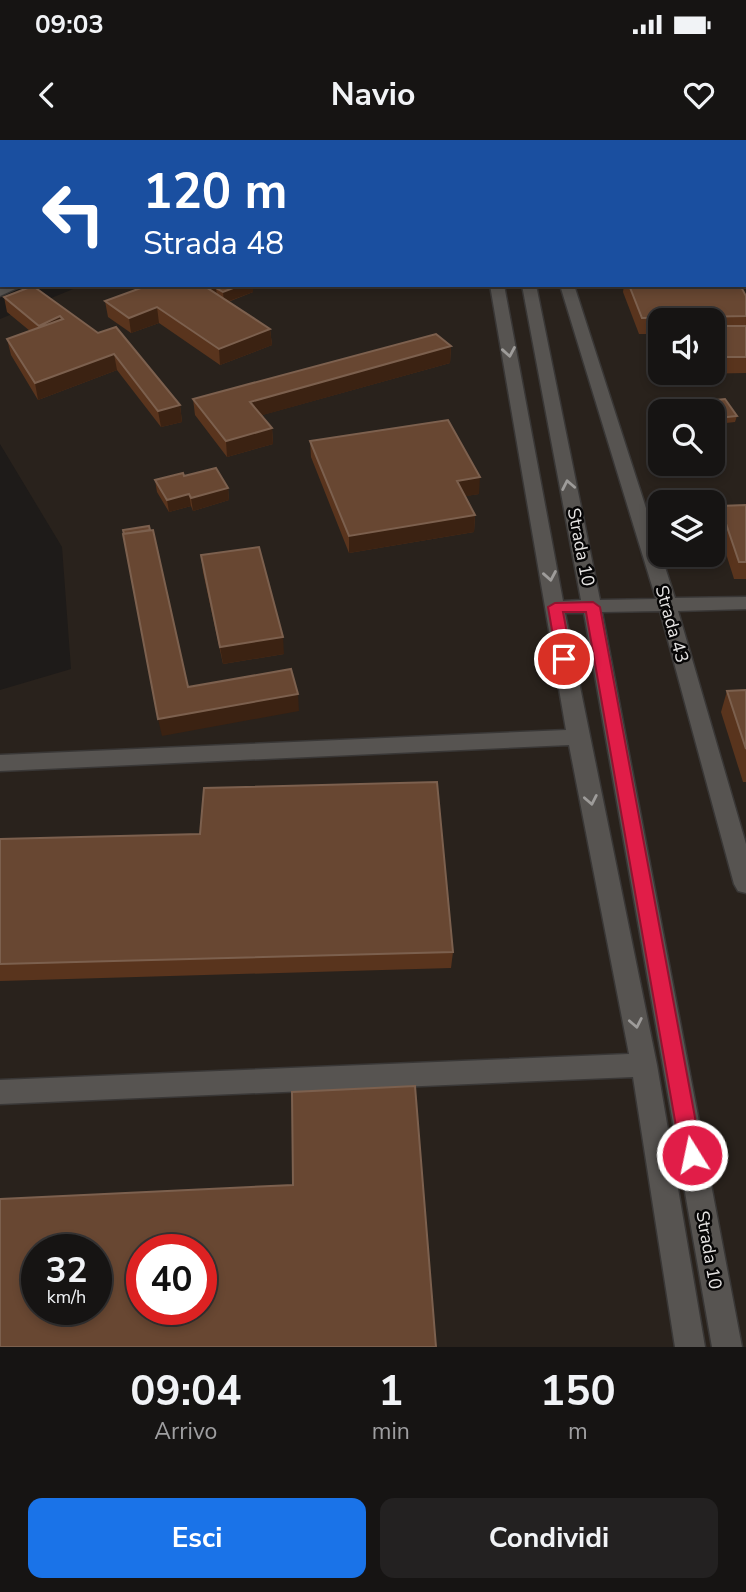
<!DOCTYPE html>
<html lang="it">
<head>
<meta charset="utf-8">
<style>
  :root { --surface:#161413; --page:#232121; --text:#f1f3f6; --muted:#9e9ea0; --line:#353333; --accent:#1a73e8 }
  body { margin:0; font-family:"Nunito Sans",sans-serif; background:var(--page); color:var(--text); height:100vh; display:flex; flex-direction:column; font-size:26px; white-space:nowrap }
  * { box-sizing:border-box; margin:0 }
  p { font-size:23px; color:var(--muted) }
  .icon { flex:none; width:38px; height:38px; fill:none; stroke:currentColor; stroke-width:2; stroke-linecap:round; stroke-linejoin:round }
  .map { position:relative; height:1207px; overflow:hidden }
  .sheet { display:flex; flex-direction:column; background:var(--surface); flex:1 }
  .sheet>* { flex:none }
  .banner { position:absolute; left:0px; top:0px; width:747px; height:147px; box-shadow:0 4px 10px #0003,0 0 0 2px var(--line); background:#1a4fa0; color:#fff; overflow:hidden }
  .buttons { position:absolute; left:648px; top:168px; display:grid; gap:14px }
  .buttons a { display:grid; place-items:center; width:77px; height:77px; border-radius:14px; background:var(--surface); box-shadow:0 4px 10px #0003,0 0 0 2px var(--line); font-size:35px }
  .speed { position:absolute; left:21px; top:1094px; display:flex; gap:14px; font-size:35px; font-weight:700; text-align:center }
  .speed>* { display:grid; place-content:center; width:91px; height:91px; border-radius:50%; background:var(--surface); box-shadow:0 4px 10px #0003,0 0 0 2px var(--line); line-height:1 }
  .speed small { font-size:18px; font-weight:400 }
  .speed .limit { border:10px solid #d22; background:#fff; color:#111 }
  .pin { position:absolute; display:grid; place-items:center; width:60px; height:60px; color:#fff; margin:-30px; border:4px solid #fff; border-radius:50%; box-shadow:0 2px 7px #0007 }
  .me { position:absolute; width:77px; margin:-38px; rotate:350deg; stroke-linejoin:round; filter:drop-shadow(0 0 5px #0008) }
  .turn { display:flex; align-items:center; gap:24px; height:147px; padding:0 28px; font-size:32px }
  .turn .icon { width:91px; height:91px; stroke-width:2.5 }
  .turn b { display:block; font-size:49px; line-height:60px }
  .eta { display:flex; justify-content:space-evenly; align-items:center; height:119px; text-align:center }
  .eta b { font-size:42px; font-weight:700; line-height:49px }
  .cta { display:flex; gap:14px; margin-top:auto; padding:14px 28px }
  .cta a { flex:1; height:80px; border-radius:14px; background:var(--accent); color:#fff; font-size:28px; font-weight:700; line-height:80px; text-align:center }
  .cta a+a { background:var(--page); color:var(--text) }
  .status { display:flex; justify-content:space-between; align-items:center; height:49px; padding:0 35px; background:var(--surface); direction:ltr }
  .status svg { height:19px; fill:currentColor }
  header { display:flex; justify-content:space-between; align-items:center; height:91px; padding:0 28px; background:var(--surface); font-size:32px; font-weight:700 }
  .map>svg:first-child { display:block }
  .built { fill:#29221c; fill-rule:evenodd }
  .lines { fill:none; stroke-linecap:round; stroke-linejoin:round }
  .minor-casing { stroke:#393736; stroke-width:3 }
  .minor { fill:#575451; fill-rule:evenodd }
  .rail { stroke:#c6c4c3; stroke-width:3.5; stroke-dasharray:6 3.5; stroke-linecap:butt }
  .wall { fill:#59341d }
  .shaded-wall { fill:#3b2212 }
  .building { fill:#684732; stroke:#7c604e; stroke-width:2; fill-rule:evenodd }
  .oneway { stroke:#9e9c9a }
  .route { fill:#e11d48; stroke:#92132f; stroke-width:2 }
  .labels { text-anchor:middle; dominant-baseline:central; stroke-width:5; stroke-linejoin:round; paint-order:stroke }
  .street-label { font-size:18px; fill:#e6e4e3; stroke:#070606 }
</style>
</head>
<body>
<div class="status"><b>09:03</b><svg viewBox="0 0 49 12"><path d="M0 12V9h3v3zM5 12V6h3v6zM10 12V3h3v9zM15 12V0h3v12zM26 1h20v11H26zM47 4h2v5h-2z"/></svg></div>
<header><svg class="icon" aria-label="back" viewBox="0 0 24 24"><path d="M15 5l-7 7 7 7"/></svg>Navio<svg class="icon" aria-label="heart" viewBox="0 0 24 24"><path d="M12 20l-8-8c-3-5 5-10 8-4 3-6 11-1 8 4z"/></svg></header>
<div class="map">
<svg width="746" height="1207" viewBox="0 0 746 1207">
  <rect width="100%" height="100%" fill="#1e1b19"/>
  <path class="built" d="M668 0H746V1207H0V550L71 529 62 407 0 304V179L83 145H746V2H660ZM660 180H712V233H660ZM660 271H712V324H660ZM660 362H712V415H660ZM37 1110H96V1169H37ZM142 1110H201V1169H142Z"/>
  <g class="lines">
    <g class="minor-casing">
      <g id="minor">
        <polygon points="606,0 624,0 605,2"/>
        <polygon points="5,145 24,145 0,156 0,147"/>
        <polygon points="490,145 504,145 563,461 581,460 522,145 536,145 600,460 656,459 560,145 574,145 675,458 746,457 746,469 678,471 746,704 746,753 738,751 734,744 660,471 602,472 742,1207 712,1207 584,473 565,473 657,925 705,1207 675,1207 633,937 0,964 0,940 629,914 569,605 0,631 0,615 566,590"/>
      </g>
    </g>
    <use href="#minor" class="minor"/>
    <polyline class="rail" points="196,2 206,0"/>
  </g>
  <g class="wall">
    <polygon points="256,0 310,0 310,2 261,2"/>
    <polygon points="149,145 253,145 253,152 228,162 270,189 272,205 220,225 159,183 131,193 108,177 105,161"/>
    <polygon points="624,145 746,156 746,233 695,234 695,233 712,233 712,180 660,180 660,194 639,194 623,152"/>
    <polygon points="33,146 180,265 182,282 161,287 117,230 38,260 11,215 7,199 30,191 7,172 4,157"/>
    <polygon points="451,206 450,223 262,275 272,288 273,304 227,317 195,275 193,259"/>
    <polygon points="715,260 737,276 735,282 717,284 712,277 712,271 710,271 711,267 714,267"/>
    <polygon points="310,301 479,354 465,356 475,375 474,392 349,413 311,317"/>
    <polygon points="184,336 228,348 229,360 193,371 191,366 169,372 157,352 155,340"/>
    <polygon points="746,365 746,439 734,439 716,382 720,366"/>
    <polygon points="201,415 284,514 223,524 203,432"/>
    <polygon points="746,550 746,642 743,642 721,572 727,551"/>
    <polygon points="200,694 453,812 451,828 0,841 0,699"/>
  </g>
  <g class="shaded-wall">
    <polygon points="210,145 216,145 217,159 206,147"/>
    <polygon points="241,145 253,145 253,152 224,163 223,152"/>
    <polygon points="157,167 159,183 131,193 129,178"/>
    <polygon points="60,176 63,192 43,202 39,186"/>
    <polygon points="270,189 272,205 220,225 219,209"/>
    <polygon points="451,206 450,223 252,278 250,262"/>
    <polygon points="114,214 117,230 38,260 35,243"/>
    <polygon points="180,265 182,282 161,287 158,271"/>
    <polygon points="272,288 273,304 227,317 226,301"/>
    <polygon points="480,337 479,354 456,358 457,341"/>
    <polygon points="228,348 229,360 193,371 191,358"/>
    <polygon points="189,354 191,366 169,372 167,360"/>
    <polygon points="475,375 474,392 349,413 349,396"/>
    <polygon points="283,497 284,514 223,524 220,507"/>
    <polygon points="298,554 299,571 162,596 158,579"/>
  </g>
  <g class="building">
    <polygon points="218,0 254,0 257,2 222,2"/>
    <polygon points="281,0 302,0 297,2 285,2"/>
    <polygon points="351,0 372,0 367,2 354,2"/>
    <polygon points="372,0 402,0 406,2 367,2"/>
    <polygon points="693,0 737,0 740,2 685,2"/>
    <polygon points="149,145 210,145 206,147 270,189 219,209 157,167 129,178 105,161"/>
    <polygon points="215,145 241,145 223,152 216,148"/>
    <polygon points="629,145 740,145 746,156 746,176 642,178"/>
    <polygon points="33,146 98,193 116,187 180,265 158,271 114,214 35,243 7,199 63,179 60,176 39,186 4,157"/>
    <rect x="712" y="186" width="34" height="31"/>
    <polygon points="436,194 451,206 250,262 272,288 226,301 193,259"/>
    <polygon points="725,259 737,276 718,278 711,267 719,266 715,260"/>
    <polygon points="448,280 480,337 457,341 475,375 349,396 310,301"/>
    <polygon points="216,328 228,348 191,358 189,354 167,360 155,340 183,333 184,336"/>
    <polygon points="746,365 746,422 739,422 720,366"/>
    <polygon points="149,386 150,390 124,394 123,390"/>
    <polygon points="153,390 188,547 291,529 298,554 158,579 123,394"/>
    <polygon points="259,407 283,497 220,507 201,415"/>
    <polygon points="746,550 746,609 727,551"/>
    <polygon points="437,642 453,812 0,824 0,699 200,694 204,648"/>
    <path d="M415 946 436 1207H0V1059L293 1045 292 952ZM37 1110H96V1169H37ZM142 1110H201V1169H142Z"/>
  </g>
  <defs><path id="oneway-chevron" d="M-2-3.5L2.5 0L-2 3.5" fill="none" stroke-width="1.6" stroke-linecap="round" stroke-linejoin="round" transform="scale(1.75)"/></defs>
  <g class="oneway">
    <use href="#oneway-chevron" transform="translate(509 212) rotate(80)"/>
    <use href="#oneway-chevron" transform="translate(568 345) rotate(-101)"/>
    <use href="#oneway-chevron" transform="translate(550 436) rotate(80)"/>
    <use href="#oneway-chevron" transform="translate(591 660) rotate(79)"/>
    <use href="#oneway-chevron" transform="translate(636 883) rotate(79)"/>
  </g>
  <polygon class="route" points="593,462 600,467 702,1015 699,1022 692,1025 685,1022 681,1015 586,472 563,472 572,519 564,524 557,519 548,467 555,463"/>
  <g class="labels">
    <g class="street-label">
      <text transform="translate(581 407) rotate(79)">Strada 10</text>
      <text transform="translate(672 484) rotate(74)">Strada 43</text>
      <text transform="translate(709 1110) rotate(80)">Strada 10</text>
    </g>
  </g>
</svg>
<div class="buttons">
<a><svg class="icon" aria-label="sound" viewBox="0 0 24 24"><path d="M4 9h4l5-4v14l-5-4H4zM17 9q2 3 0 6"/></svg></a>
<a><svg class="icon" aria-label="search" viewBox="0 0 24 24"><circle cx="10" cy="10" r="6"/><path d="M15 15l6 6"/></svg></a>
<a><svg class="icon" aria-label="layers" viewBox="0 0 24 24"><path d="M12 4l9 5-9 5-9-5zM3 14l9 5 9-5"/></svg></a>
</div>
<div class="speed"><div>32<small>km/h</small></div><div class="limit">40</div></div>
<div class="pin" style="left:564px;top:519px;background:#d93025"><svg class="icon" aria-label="arrive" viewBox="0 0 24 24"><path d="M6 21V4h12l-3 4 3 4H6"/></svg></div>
<svg class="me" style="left:692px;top:1015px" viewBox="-20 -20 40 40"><circle r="17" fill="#e11d48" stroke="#fff" stroke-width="3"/><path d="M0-11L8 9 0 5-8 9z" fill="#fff"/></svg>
<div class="banner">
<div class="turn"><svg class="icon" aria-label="left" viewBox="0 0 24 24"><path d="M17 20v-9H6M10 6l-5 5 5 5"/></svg><div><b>120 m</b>Strada 48</div></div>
</div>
</div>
<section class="sheet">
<div class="eta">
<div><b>09:04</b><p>Arrivo</p></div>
<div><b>1</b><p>min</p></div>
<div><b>150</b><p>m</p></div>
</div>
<div class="cta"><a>Esci</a><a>Condividi</a></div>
</section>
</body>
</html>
